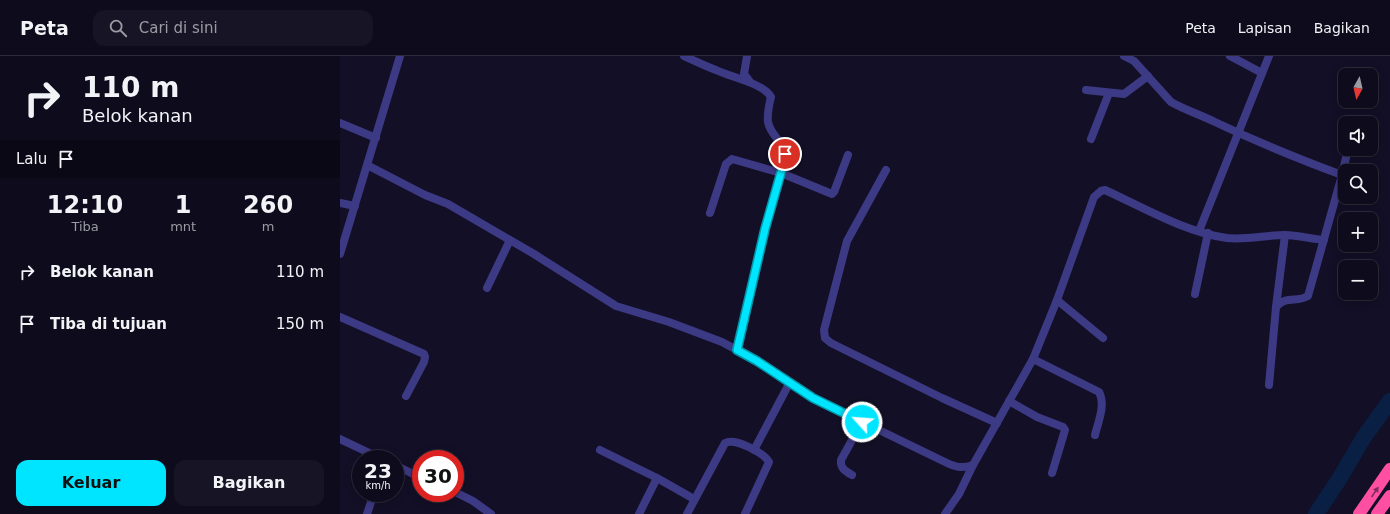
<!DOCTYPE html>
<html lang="id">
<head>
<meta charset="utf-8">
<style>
  :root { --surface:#0e0b1c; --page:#171425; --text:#f1f3f6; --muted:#9b9ba3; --line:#2e2b3b; --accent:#00e5ff }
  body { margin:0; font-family:"DejaVu Sans",sans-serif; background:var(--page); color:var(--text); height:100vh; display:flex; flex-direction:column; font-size:15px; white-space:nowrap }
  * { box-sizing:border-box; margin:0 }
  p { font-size:13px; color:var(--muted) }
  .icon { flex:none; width:22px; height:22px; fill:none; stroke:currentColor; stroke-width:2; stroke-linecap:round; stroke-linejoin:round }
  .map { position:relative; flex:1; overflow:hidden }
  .sheet { display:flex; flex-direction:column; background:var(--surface); width:340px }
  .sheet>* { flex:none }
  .top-card { background:#0e0b1c; color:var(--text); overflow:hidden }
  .needle { width:26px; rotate:188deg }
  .tools { position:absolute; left:998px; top:12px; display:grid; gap:8px }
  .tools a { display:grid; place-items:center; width:40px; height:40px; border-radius:8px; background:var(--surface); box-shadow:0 2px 10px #0003,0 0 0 1px var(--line); font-size:20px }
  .speed { position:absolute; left:12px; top:394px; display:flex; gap:8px; font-size:20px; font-weight:700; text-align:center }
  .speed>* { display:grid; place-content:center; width:52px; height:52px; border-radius:50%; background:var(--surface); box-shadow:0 2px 10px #0003,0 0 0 1px var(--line); line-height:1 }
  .speed small { font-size:10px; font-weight:400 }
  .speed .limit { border:6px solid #d22; background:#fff; color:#111 }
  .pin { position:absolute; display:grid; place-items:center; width:34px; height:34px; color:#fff; margin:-17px; border:2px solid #fff; border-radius:50%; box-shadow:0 1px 4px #0007 }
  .me { position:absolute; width:44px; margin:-22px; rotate:296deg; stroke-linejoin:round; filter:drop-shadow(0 0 3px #0008) }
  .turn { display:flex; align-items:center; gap:14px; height:84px; padding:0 16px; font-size:18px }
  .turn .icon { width:52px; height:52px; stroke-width:2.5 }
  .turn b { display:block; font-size:28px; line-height:34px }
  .then { display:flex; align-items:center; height:38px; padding:0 16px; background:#0003; gap:8px; font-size:15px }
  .eta { display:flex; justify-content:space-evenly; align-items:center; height:68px; text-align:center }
  .eta b { font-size:24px; font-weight:700; line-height:28px }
  .primary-button { display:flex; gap:8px; margin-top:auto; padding:8px 16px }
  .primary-button a { flex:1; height:46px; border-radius:12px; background:var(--accent); color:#111; font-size:16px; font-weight:700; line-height:46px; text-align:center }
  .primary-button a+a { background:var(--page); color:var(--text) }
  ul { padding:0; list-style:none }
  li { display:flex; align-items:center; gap:12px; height:52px; padding:0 16px }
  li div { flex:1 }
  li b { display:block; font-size:15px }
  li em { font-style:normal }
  header { display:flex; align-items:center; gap:24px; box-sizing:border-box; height:56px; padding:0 20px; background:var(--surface); border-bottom:1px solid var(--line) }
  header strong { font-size:19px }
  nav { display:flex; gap:22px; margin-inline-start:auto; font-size:14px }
  .search { width:280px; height:36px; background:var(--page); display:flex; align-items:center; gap:10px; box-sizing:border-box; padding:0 14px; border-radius:12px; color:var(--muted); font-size:15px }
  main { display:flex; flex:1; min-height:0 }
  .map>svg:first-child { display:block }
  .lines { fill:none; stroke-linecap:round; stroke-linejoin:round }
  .river { stroke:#0a1f44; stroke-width:16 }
  .minor { stroke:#3d3a85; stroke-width:8 }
  .motorway { stroke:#ff4fa3; stroke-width:12 }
  .oneway { fill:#7d2c5e }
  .route-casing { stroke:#0095a6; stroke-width:10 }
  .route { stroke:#00e5ff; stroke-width:7 }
</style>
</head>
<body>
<header>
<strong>Peta</strong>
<div class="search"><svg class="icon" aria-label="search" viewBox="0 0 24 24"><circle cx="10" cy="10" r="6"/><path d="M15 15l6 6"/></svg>Cari di sini</div>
<nav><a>Peta</a><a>Lapisan</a><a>Bagikan</a></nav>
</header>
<main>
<section class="sheet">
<div class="top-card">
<div class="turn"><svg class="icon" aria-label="right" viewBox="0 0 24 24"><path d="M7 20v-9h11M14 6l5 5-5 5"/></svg><div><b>110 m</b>Belok kanan</div></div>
<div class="then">Lalu<svg class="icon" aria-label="arrive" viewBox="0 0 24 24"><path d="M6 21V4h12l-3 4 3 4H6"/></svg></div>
</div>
<div class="eta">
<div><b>12:10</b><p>Tiba</p></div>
<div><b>1</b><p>mnt</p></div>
<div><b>260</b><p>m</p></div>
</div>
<ul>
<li><svg class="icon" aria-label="right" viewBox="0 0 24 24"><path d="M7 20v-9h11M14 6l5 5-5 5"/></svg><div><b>Belok kanan</b></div><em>110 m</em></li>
<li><svg class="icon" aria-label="arrive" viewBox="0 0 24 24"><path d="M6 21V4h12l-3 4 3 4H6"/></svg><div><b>Tiba di tujuan</b></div><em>150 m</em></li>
</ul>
<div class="primary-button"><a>Keluar</a><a>Bagikan</a></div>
</section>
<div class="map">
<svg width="1050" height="458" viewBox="0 0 1050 458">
  <rect width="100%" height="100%" fill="#130f26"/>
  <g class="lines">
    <polyline class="river" points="976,458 998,425 1024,381 1050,345"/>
    <g class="minor">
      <path d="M344 0C355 5 365 10 376 14 390 21 423 27 431 41 429 49 427 58 428 66 431 82 446 84 444 105L425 173 397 295"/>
      <polyline points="407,0 404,18 410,26"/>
      <path d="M784 0 794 5 831 46C845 54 861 59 875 66 917 86 959 103 1002 119"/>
      <polyline points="890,0 922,17"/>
      <polyline points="746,34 784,38 808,20"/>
      <polyline points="0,67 36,82"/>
      <polyline points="751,83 769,37"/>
      <path d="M27 109 85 139 108 148 194 198 276 250 329 266 382 286 417 305 473 342 605 406C615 411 622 413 633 409L693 303 717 244 754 141 761 135 765 134C802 151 847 177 887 182 907 184 926 179 945 179 958 179 971 183 984 184"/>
      <polyline points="546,114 507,185 484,274 485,282 491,287 602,342 657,367"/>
      <polyline points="0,147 15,150"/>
      <polyline points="370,157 386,108 392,103 441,117 492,138 494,136 508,99"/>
      <polyline points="859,175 929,0"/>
      <polyline points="0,198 60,0"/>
      <polyline points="147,232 170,184"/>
      <polyline points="855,238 868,177"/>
      <polyline points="717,244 763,282"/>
      <path d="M936 251C946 239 957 247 968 240L1002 119 1008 93"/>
      <polyline points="0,261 84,298 85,301 84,306 66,340"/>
      <path d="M693 303 759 336C766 349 758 366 755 379"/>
      <polyline points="929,329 936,251 945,179"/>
      <polyline points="669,345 697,361 723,371 725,374 712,417"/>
      <polyline points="0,383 42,403"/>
      <polyline points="260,394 317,422 354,443"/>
      <polyline points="414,394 450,326"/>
      <polyline points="55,409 81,422"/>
      <path d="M512 419C505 415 500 412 501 404L522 366"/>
      <polyline points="115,436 133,445 151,458"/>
      <polyline points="27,458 34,437"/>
      <polyline points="299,458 317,422"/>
      <path d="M347 458 385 387C395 382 423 396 429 406L405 458"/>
      <polyline points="605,458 619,438 633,409"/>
    </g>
    <g class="motorway">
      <polyline points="1019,458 1050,413"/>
      <polyline points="1037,458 1050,440"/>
    </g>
  </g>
  <defs><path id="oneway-solid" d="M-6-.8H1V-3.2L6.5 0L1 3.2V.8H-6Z"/></defs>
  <use class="oneway" href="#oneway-solid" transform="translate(1035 436) rotate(-56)"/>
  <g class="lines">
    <g class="route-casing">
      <polyline id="route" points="445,98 444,106 425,173 397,294 417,305 473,342 522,366"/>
    </g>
    <use href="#route" class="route"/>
  </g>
</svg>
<div class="tools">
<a><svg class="needle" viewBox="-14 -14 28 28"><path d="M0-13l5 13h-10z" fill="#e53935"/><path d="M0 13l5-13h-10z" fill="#9b9ba3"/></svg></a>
<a><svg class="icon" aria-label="sound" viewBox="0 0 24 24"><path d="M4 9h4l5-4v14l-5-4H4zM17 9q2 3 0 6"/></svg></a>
<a><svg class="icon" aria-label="search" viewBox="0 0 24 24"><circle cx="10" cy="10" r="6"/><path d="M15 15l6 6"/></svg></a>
<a>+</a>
<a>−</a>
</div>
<div class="speed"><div>23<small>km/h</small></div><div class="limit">30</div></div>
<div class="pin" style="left:445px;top:98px;background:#d93025"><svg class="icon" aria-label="arrive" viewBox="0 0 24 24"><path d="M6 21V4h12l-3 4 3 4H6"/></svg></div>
<svg class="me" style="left:522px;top:366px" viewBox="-20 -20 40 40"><circle r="17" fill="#00e5ff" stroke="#fff" stroke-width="3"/><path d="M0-11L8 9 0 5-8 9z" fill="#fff"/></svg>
</div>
</main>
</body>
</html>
